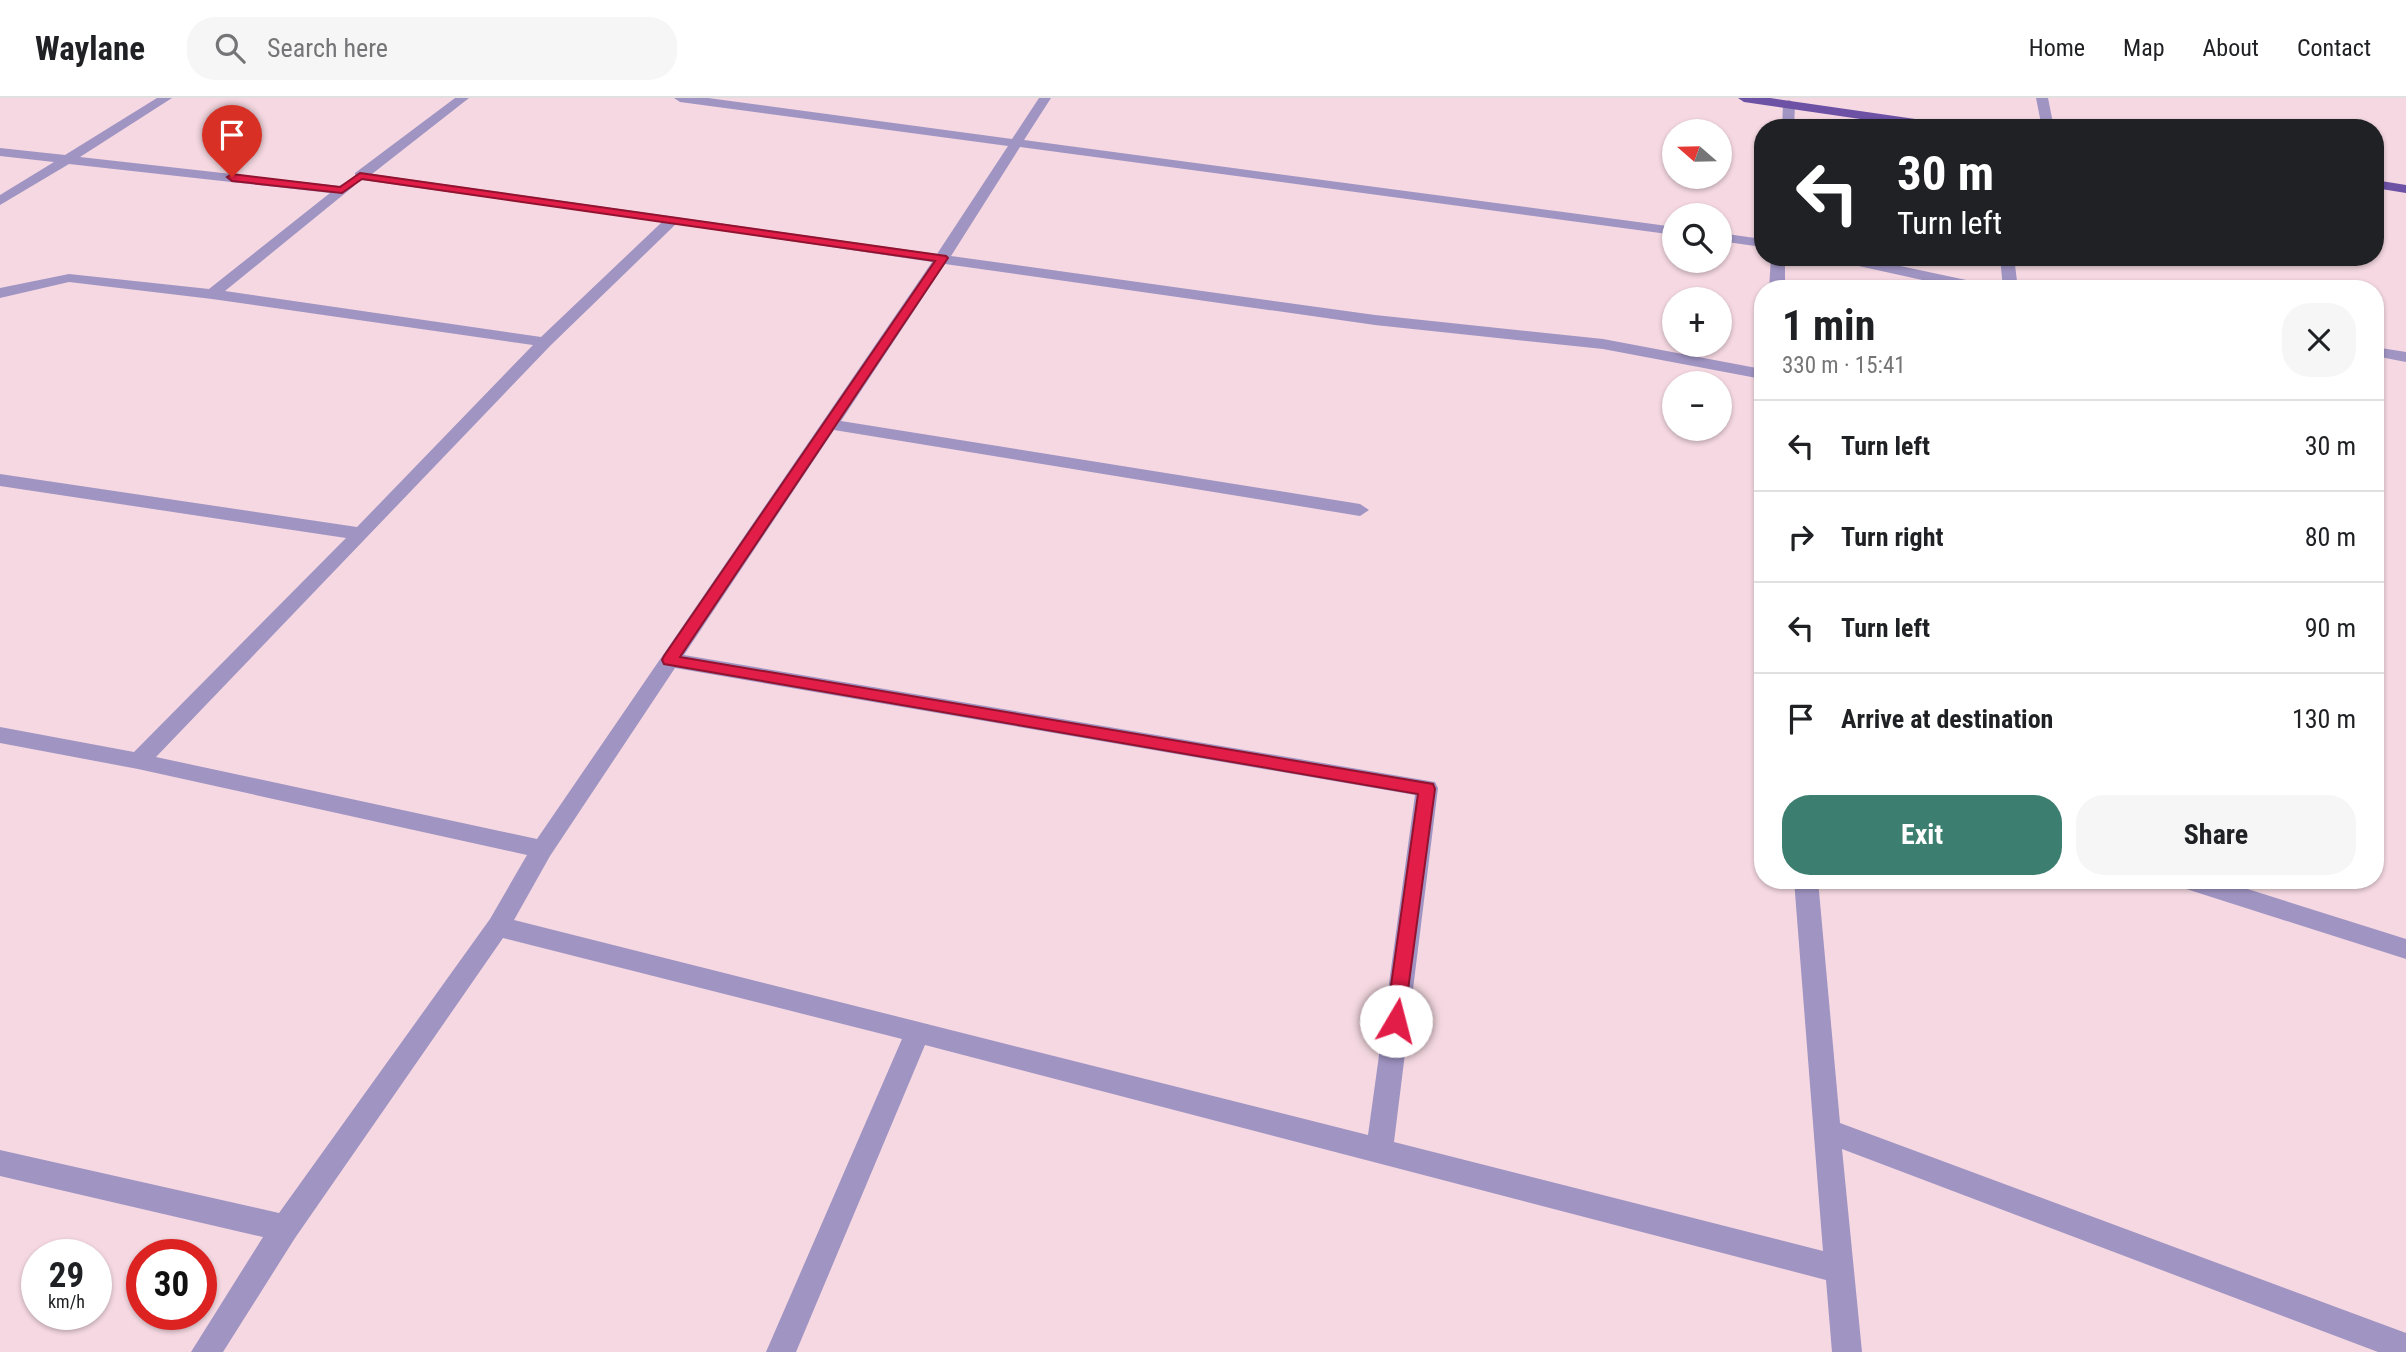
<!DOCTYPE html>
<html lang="en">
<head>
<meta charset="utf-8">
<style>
  :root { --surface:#fff; --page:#f6f6f6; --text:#202124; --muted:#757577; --line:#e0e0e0; --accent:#3c7e6f }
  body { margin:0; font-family:"Roboto Condensed",sans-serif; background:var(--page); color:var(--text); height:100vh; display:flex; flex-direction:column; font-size:26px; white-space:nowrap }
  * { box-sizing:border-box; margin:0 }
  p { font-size:23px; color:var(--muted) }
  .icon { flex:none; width:38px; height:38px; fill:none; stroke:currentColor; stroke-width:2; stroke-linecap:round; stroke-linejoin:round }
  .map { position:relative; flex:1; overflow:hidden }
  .sheet { position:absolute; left:1754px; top:182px; width:630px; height:609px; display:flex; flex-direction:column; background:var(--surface); border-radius:28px; box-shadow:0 2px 5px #0004 }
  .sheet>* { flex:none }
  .guide { position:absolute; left:1754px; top:21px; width:630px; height:147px; border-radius:28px; box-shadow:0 2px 5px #0004; background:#202124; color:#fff; overflow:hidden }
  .needle { width:46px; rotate:290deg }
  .controls { position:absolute; left:1662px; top:21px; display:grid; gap:14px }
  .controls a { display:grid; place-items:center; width:70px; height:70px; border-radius:50%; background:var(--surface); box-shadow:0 2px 5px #0004; font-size:35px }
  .speed { position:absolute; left:21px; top:1141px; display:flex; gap:14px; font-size:35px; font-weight:700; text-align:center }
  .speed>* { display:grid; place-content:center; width:91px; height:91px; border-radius:50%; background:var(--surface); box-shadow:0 2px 5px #0004; line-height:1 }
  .speed small { font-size:18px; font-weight:400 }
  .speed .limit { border:10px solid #d22; background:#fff; color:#111 }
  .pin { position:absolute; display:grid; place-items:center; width:60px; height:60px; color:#fff; margin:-72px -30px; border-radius:50% 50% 50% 0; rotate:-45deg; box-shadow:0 0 7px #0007 }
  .pin .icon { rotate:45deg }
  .me { position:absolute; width:77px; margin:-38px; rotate:8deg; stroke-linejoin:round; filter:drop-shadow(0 0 5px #0008) }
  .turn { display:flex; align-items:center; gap:24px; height:147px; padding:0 28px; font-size:32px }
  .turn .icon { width:91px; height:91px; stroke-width:2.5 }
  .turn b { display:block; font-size:49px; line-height:60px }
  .round { display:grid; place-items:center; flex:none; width:74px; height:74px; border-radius:28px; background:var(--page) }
  .summary { display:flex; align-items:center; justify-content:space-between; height:119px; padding:0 28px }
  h1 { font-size:42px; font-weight:700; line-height:52px }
  .cta { display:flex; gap:14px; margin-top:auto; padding:14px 28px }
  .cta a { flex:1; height:80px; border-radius:28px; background:var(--accent); color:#fff; font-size:28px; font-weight:700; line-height:80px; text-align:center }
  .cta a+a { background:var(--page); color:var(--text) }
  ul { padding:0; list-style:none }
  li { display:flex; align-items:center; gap:21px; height:91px; padding:0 28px; border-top:2px solid var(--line) }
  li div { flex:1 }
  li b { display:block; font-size:26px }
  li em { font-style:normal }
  header { display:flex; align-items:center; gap:42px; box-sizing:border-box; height:98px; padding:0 35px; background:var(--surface); border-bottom:2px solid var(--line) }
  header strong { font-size:33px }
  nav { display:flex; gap:38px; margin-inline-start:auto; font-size:24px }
  .search { width:490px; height:63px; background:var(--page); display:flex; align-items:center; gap:18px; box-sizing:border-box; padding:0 24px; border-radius:28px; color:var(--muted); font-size:26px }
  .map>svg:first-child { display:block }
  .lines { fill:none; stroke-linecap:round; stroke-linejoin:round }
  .minor { fill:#a094c3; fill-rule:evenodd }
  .major { fill:#6c51a5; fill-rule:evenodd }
  .route { fill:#e11d48; stroke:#92132f; stroke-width:2 }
</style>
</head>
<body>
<header>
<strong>Waylane</strong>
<div class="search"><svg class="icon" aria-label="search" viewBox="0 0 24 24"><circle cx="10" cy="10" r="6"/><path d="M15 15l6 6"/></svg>Search here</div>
<nav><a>Home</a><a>Map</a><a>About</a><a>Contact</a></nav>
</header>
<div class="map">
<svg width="2406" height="1254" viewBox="0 0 2406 1254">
  <rect width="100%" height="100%" fill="#f5d8e1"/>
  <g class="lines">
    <g class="minor">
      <path d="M157 0H172L80 59 339 88 347 84 354 88 225 193 541 239 662 124 355 81V75L455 0H469L372 76 937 156 1008 48 680 4 674 0H708L1012 41 1039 0H1051L1024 42 1675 129V137L1020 49 951 158 1375 217 1603 241 1762 271V281L1603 251 1375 227 945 166 841 323 1360 406 1369 412 1360 418 834 332 684 557 1435 684 1438 690 1394 1044 1823 1153 1794 782H1818L1840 1025 2406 1235V1254H2378L1842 1051 1862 1254H1832L1826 1182 925 947 796 1254H766L902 941 503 840 295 1140 223 1254H191L263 1139 0 1078V1052L279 1115 490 821 527 757 138 671 0 645V629L134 654 346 440 0 388V376L357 429 533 247 212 201 69 184 0 200V190L69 176 209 191 330 95 69 66 0 107V97L54 64 0 58V50L65 57ZM676 126 932 164 537 741 156 659 551 247ZM675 570 1415 697 1368 1037 514 822 550 758Z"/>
      <polygon points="2036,0 2048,0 2054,30 2042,30"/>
      <polygon points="1789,2 1795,6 1794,30 1782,30 1783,6"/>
      <polygon points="1720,135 1762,141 1762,149 1720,143"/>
      <polygon points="1771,159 1785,159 1785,191 1769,191"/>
      <polygon points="1829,159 1858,159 1985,186 1992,191 1963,191 1836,163"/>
      <polygon points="2000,159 2014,159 2018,191 2003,191"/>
      <polygon points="2381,250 2406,254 2406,264 2375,258 2375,253"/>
      <polygon points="2177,782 2219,782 2406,841 2406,861 2180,789"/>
    </g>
    <g class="major">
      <polygon points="1738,0 1770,0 1950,26 1956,30 1922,30 1744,4"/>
      <polygon points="2375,82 2406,87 2406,95 2375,90"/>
    </g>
  </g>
  <polygon class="route" points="360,75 946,158 948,160 680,559 1433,686 1435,691 1403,929 1396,932 1389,929 1386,923 1418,696 664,566 662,562 664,558 935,163 362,81 342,95 232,83 227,79 232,76 340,89"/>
</svg>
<div class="controls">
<a><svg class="needle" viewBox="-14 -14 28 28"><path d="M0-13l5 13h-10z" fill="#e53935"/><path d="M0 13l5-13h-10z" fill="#757577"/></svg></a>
<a><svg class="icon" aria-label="search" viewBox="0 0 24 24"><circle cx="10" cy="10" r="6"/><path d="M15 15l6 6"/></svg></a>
<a>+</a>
<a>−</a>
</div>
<div class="speed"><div>29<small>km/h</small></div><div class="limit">30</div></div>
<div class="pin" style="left:232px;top:79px;background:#d93025"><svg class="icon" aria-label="arrive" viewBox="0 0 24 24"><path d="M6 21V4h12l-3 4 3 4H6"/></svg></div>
<svg class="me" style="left:1396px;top:923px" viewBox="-20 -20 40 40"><circle r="19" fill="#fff"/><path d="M0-13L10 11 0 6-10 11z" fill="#e11d48"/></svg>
<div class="guide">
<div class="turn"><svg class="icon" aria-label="left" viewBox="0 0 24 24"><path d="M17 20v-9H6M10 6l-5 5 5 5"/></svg><div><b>30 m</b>Turn left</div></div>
</div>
<section class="sheet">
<div class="summary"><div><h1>1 min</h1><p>330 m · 15:41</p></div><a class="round"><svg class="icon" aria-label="close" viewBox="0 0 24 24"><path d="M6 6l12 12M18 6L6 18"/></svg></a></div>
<ul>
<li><svg class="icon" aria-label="left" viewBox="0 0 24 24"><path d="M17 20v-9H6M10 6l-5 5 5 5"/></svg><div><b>Turn left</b></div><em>30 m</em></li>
<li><svg class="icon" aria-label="right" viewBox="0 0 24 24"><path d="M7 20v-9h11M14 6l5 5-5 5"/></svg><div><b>Turn right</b></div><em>80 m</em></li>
<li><svg class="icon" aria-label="left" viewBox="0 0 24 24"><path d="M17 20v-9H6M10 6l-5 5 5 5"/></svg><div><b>Turn left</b></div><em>90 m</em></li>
<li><svg class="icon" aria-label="arrive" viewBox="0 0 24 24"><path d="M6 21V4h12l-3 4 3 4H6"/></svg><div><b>Arrive at destination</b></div><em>130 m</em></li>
</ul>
<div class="cta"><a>Exit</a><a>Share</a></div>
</section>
</div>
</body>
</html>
